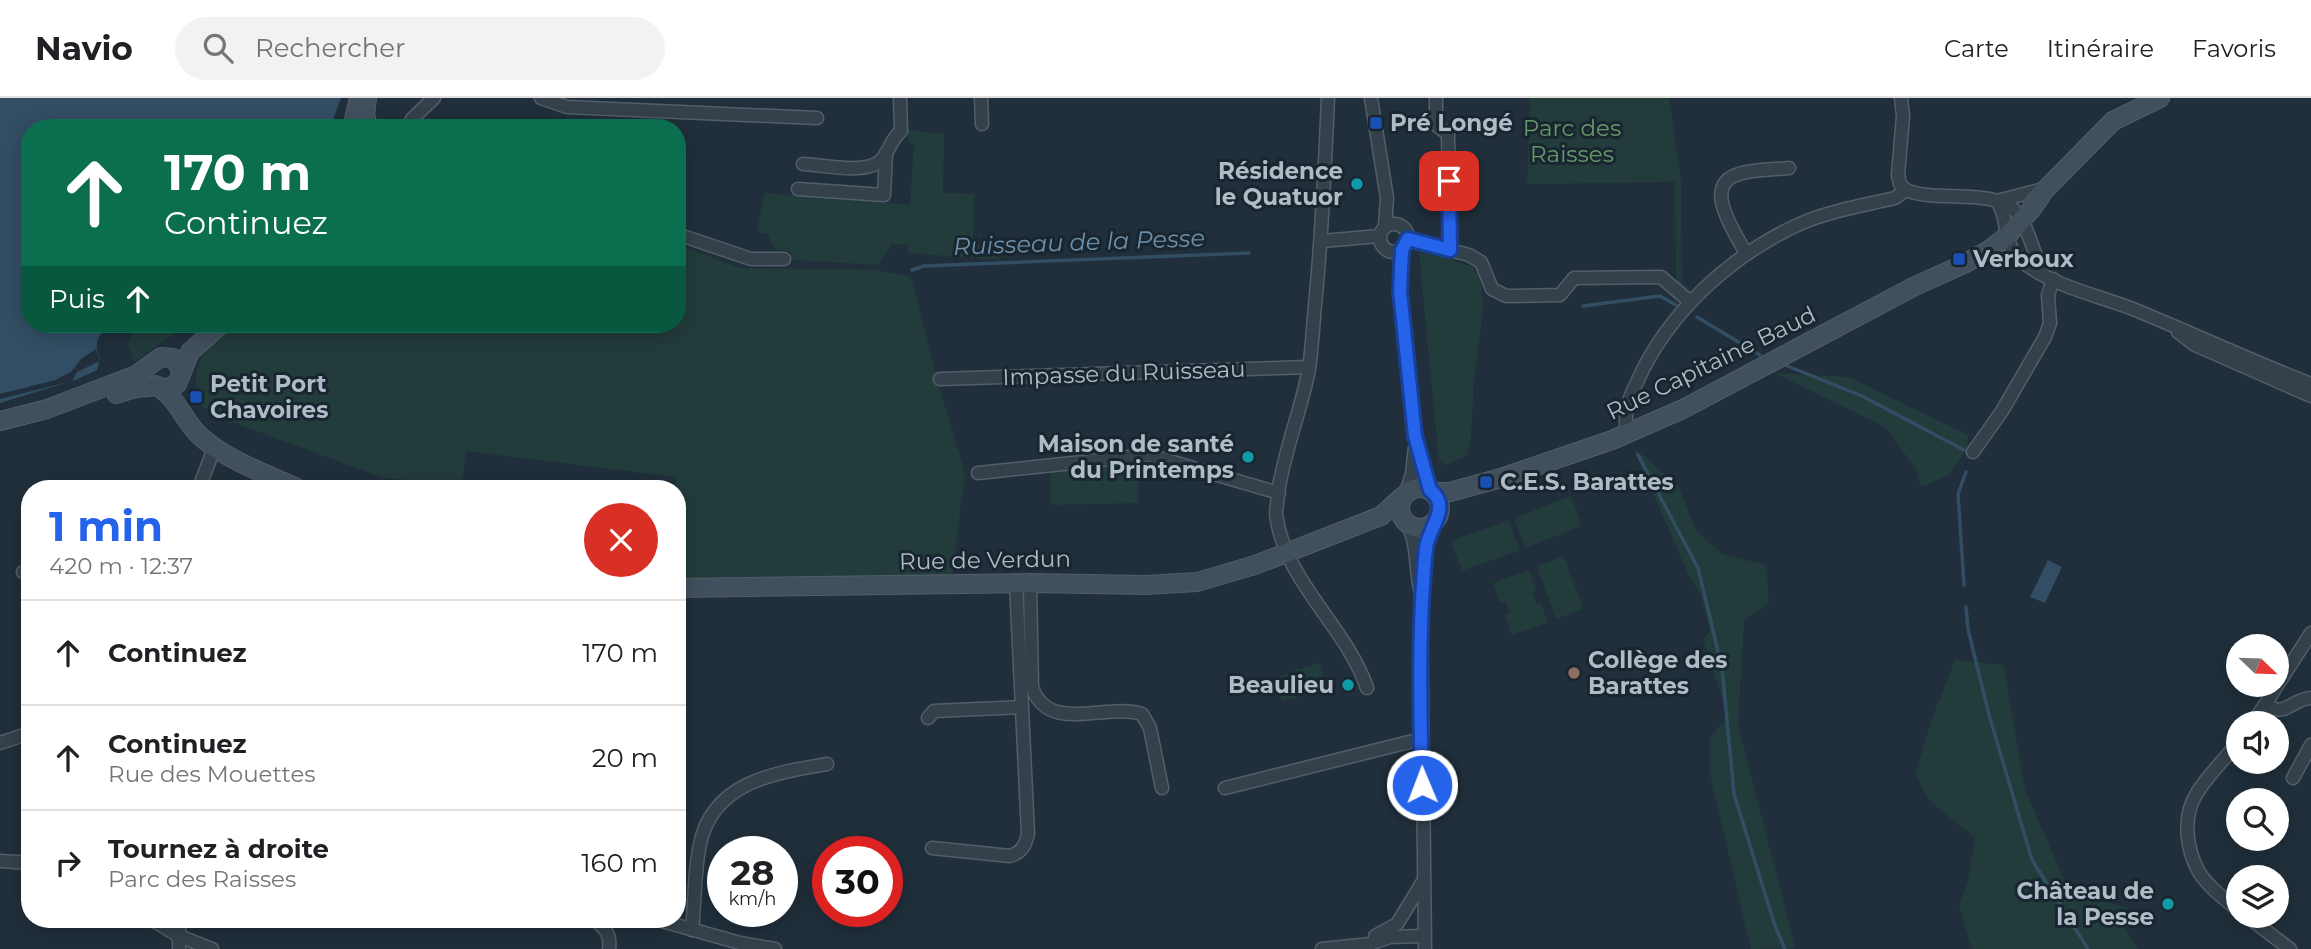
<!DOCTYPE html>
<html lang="fr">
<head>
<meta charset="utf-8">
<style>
  :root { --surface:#fff; --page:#f2f2f2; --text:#202124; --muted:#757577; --line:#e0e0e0; --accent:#2563eb }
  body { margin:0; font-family:Montserrat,sans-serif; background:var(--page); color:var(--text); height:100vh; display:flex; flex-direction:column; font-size:26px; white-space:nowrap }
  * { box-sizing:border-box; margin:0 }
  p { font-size:23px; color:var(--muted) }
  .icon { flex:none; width:38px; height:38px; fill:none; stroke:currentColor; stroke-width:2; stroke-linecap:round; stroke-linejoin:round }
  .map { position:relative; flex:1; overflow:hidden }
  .panel { position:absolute; left:21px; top:382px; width:665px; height:448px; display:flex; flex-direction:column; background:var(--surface); border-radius:28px; box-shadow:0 4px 18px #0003 }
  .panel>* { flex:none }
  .banner { position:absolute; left:21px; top:21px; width:665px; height:214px; border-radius:28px; box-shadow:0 4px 18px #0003; background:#0b6e4f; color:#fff; overflow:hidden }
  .needle { width:46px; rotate:113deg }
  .fabs { position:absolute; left:2226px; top:536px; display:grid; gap:14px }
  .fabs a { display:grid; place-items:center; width:63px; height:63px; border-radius:50%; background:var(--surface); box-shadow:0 4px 18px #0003; font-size:35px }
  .speed { position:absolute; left:707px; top:738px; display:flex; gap:14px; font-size:35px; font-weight:700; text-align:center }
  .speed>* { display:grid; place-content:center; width:91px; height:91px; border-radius:50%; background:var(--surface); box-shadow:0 4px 18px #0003; line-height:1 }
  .speed small { font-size:18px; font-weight:400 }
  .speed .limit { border:10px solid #d22; background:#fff; color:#111 }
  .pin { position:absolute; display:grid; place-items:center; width:60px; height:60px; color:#fff; margin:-30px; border-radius:14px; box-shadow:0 4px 10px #0006 }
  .me { position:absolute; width:77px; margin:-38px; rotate:359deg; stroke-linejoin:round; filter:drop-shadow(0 0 5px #0008) }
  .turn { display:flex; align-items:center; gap:24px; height:147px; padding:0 28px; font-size:32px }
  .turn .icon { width:91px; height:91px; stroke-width:2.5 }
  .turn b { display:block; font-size:49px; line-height:60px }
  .then { display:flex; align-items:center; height:66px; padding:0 28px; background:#0003; gap:14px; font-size:26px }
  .round { display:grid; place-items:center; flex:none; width:74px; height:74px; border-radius:37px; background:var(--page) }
  .headline { display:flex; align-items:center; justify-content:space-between; height:119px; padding:0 28px }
  h1 { font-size:42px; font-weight:700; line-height:52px; color:var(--accent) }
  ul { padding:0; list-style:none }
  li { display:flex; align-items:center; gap:21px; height:105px; padding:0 28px; border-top:2px solid var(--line) }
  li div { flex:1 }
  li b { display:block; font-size:26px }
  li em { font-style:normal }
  header { display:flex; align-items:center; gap:42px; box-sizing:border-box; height:98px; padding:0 35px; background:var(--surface); border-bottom:2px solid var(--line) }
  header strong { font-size:33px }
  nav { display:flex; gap:38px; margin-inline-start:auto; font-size:24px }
  .search { width:490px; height:63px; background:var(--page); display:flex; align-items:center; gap:18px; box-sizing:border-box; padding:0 24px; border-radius:38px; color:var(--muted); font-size:26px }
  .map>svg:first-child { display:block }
  .green { fill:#223c3b }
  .water { fill:#324e64 }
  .pier { fill:#202f3b }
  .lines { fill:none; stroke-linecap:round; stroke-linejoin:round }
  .stream { stroke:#324e64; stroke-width:3.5 }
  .street-casing { stroke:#525e69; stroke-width:15 }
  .secondary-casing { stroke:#525e69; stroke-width:20 }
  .street { stroke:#34414b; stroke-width:12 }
  .secondary { stroke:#42505e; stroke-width:18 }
  .route-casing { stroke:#184099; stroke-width:18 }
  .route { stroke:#2563eb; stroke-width:12 }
  .transit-dot { fill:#1a4fb4; stroke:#192630; stroke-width:2.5 }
  .culture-dot { fill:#0f9aa8; stroke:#192630; stroke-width:2.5 }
  .education-dot { fill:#8d6e63; stroke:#192630; stroke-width:2.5 }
  .labels { text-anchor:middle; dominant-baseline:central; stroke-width:6; stroke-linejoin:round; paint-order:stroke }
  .poi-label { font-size:23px; font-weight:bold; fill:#afbbc7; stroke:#192630; text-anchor:start }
  .park-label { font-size:23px; fill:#649a69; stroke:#192630 }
  .street-label { font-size:23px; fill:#afbbc7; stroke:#192630 }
  .water-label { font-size:24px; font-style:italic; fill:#6d91ad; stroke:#192630 }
</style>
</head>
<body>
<header>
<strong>Navio</strong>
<div class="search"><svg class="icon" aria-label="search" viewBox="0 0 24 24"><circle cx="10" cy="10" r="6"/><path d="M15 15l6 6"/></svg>Rechercher</div>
<nav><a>Carte</a><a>Itinéraire</a><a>Favoris</a></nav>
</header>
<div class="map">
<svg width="2311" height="851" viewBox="0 0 2311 851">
  <rect width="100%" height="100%" fill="#202f3b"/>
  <g class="green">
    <polygon points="1530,0 1669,0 1681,84 1682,184 1694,195 1691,199 1676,186 1675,84 1527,86"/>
    <path d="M908 32 944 36 943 95 974 96 973 146 1002 147 1001 162 908 155V147L892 146 878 167 792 162 790 153C775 153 772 151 768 136L757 134 764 95 910 107 914 46 908 44Z"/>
    <path d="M677 146 740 170 876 172 907 178 912 182 937 281 965 375 952 478 677 481 676 379 466 353 462 387 383 380 219 319C204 312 200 308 197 291 190 261 216 243 237 226H677Z"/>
    <path d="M1419 155 1433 156 1473 169 1474 174 1479 177C1488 210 1477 246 1474 280 1472 306 1473 332 1468 357L1446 367 1439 363Z"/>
    <polygon points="139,226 184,226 186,228 134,263 128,245"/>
    <polygon points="1775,275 1849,279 1968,337 1967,350 1949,377 1921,389 1916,371 1885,329"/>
    <polygon points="1633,349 1679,389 1695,431 1722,456 1766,467 1769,505 1744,523 1738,626 1795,850 1751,851 1710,676 1710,640 1726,620 1725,607 1703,542 1710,534 1701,496 1689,478"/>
    <polygon points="1139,360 1138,405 1051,407 1051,374"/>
    <polygon points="1571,398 1582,428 1525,450 1514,420"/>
    <polygon points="1509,422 1520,452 1462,473 1451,443"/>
    <polygon points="1564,458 1583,511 1556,521 1537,468"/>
    <polygon points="1529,472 1536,492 1532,494 1537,506 1541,505 1548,525 1512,537 1505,517 1510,515 1506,503 1500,505 1493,485"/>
    <polygon points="1955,562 2004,567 2025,692 2065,784 2090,801 2127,809 2126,832 2138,851 1972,851 1959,809 1968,782 1975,740 1930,703 1915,677 1931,623"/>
    <polygon points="1320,565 1327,591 1282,603 1276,579"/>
  </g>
  <g class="water">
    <path d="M0 0H341L330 30H30V226H119L115 232 104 233C94 242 96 250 100 261L97 272 78 281 0 305Z"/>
    <polygon points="2048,462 2062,469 2045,505 2030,499"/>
  </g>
  <polygon class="pier" points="96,251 100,263 77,274 72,283 0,301 0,296 55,282 71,274 82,260"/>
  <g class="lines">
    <g class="stream">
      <polyline points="912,172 924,168 1249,155"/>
      <polyline points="1583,208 1660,198 1676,207"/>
      <polyline points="1697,219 1760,257"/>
      <polyline points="1785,267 1862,298 1964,352"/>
      <polyline points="1638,357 1698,470 1722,570 1734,696 1775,828 1785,851"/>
      <polyline points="1964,487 1958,396 1966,374"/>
      <polyline points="1966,509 1968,531 1989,617 2032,762 2088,851"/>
    </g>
    <g class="street-casing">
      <g id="street">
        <polyline points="541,0 567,9 817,20"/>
        <polyline points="981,0 982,26"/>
        <path d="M1328 0C1325 69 1322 138 1315 207 1313 229 1312 250 1309 271 1301 313 1284 353 1278 395 1278 402 1276 410 1276 416 1284 483 1346 528 1367 590"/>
        <polyline points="1371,0 1387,100 1385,128"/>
        <polyline points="1436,0 1436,27 1448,36 1450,152"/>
        <polyline points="1901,0 1903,18 1898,77 1900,86 1906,92"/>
        <polyline points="408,30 412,21 434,0"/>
        <path d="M803 66C823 67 863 76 879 64 889 57 889 43 901 33L900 0"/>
        <polyline points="798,91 884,97 886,55"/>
        <path d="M1906 92C1938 106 2000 87 2020 119 2028 131 2036 160 2042 175"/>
        <path d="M1997 103C2012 126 1998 146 2028 168 2058 189 2099 198 2133 211 2192 235 2251 263 2311 286"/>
        <polyline points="1997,103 2044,91"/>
        <circle cx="1394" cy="140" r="14"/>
        <polyline points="677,136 751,161 784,161"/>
        <polyline points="1408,141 1469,157 1481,164 1492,191 1506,198 1560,197 1574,180 1661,179 1690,204"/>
        <polyline points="1322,143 1379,138"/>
        <polyline points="1402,152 1400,193 1415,338 1430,392"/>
        <path d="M1746 156C1736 135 1700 87 1739 76 1754 71 1773 72 1789 70"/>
        <polyline points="2178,234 2195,247 2311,298"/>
        <polyline points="940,281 1309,269"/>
        <path d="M1628 335C1622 318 1629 300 1637 284 1668 214 1732 156 1802 125 1829 113 1866 107 1895 100L1906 92"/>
        <polyline points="1973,354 2002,313 2045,239 2050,225 2048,197 2053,181"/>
        <polyline points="978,375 1149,357 1279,395"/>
        <polyline points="199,390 215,348"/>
        <polyline points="1406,395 1412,376 1415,349"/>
        <path d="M1408 427C1418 448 1415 469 1420 491"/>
        <polyline points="23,474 30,475"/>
        <path d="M1030 485 1032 589C1048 637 1107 604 1142 616L1150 630 1162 690"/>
        <path d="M2266 607C2287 620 2291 601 2311 600"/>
        <polyline points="928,620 934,613 1022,609"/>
        <polyline points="2253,625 2311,535"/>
        <path d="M2238 644C2225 661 2208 677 2197 695 2182 718 2186 751 2199 774 2208 789 2225 801 2238 812"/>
        <polyline points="0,645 30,635"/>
        <polyline points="2293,680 2311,647"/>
        <polyline points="1225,690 1421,641"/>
        <path d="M932 750 1010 758C1022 754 1025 748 1028 736L1016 485"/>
        <polyline points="0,763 30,765"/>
        <polyline points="2245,817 2290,851"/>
        <polyline points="151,821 179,838 212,851"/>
        <path d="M595 821C605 831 611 836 609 851"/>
        <polyline points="655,821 740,845 775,851"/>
        <path d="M692 832C695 804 694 775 700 746 713 684 774 675 827 666"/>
        <polyline points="1375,838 1397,826 1422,785"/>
        <polyline points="179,851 179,821"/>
        <polyline points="1322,851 1370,846 1390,839 1423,838"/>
        <polyline points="1425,851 1421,496 1427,445 1436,422"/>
      </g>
    </g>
    <g class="secondary-casing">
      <g id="secondary">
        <polyline points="367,0 365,18 369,30"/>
        <polyline points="352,30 359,0"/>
        <polyline points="2033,104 2113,23 2160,0"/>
        <polyline points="155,287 165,291 177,286 190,254 221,226"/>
        <path d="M160 290C179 303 185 325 201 339 227 362 266 376 297 390"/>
        <polyline points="116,296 136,290 157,288"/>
        <polyline points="0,323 47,311 136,277 161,259 173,260 182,272"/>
        <circle cx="1420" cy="410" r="20"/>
        <polyline points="1433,394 1450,394 1501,380 1612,342 1683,311 1915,188 1964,166 1989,152 2006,139 2031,112 2042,96"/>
        <polyline points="677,490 1030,485 1146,487 1197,484 1255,467 1381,418 1402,399"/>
      </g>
    </g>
    <use href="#street" class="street"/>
    <use href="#secondary" class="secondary"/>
  </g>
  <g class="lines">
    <g class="route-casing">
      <path id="route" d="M1422 687C1420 608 1418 528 1426 450 1429 428 1452 409 1430 392L1415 338 1400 193 1402 152 1408 141 1450 152 1449 83"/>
    </g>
    <use href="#route" class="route"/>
  </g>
  <g class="transit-dot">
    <rect x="1369" y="18" width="14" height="14" rx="3.5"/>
    <rect x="1952" y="154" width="14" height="14" rx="3.5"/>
    <rect x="189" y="292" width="14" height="14" rx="3.5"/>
    <rect x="1479" y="377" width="14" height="14" rx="3.5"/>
  </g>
  <g class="culture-dot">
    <circle cx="1357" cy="86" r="7"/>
    <circle cx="1248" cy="359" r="7"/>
    <circle cx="1348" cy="587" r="7"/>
    <circle cx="2168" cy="806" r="7"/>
  </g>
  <circle class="education-dot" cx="1574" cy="575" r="7"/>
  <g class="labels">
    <g class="poi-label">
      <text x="1390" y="25">Pré Longé</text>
      <text x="1343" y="73" text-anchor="end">Résidence<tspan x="1343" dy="26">le Quatuor</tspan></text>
      <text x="1973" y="161">Verboux</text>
      <text x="210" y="286">Petit Port<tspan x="210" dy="26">Chavoires</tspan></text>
      <text x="1234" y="346" text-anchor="end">Maison de santé<tspan x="1234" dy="26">du Printemps</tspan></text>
      <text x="1500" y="384">C.E.S. Barattes</text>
      <text x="1588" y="562">Collège des<tspan x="1588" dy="26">Barattes</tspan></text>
      <text x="1334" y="587" text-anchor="end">Beaulieu</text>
      <text x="2154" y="793" text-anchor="end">Château de<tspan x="2154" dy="26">la Pesse</tspan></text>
    </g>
    <g class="park-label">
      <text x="1572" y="30">Parc des<tspan x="1572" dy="26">Raisses</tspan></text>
    </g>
    <g class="street-label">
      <text transform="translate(1711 265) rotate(-26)">Rue Capitaine Baud</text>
      <text transform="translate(1124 275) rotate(-2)">Impasse du Ruisseau</text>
      <text transform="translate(985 462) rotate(-1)">Rue de Verdun</text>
    </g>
    <g class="water-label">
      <text transform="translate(1079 144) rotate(-2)">Ruisseau de la Pesse</text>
    </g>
  </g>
</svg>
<div class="fabs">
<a><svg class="needle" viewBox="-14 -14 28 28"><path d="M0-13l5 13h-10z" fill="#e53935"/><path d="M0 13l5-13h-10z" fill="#757577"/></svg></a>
<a><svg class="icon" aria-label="sound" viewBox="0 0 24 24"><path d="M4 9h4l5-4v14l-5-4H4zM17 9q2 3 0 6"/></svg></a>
<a><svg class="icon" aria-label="search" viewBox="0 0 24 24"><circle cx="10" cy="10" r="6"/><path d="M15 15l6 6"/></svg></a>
<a><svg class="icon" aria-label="layers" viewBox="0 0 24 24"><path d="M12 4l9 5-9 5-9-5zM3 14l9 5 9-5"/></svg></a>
</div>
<div class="speed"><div>28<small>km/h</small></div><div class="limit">30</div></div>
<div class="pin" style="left:1449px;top:83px;background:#d93025"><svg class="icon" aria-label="arrive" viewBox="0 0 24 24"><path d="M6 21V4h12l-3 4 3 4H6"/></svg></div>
<svg class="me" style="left:1422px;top:687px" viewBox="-20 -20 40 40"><circle r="17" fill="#2563eb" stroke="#fff" stroke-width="3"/><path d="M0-11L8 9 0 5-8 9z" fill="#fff"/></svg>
<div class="banner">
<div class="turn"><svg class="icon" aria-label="ahead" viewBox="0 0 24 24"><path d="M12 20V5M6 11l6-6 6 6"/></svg><div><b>170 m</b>Continuez</div></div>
<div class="then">Puis<svg class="icon" aria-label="ahead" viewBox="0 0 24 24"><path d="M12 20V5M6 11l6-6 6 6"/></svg></div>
</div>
<section class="panel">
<div class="headline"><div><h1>1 min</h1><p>420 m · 12:37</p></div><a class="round" style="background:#d93025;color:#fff"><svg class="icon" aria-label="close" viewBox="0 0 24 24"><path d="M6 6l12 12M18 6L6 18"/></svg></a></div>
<ul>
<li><svg class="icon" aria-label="ahead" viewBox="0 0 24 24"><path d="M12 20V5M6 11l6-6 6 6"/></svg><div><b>Continuez</b></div><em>170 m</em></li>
<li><svg class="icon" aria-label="ahead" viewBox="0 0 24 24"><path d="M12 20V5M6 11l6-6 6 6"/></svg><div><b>Continuez</b><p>Rue des Mouettes</p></div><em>20 m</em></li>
<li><svg class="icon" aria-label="right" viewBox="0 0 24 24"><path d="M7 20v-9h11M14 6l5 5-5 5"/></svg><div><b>Tournez à droite</b><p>Parc des Raisses</p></div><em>160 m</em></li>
</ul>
</section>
</div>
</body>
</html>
